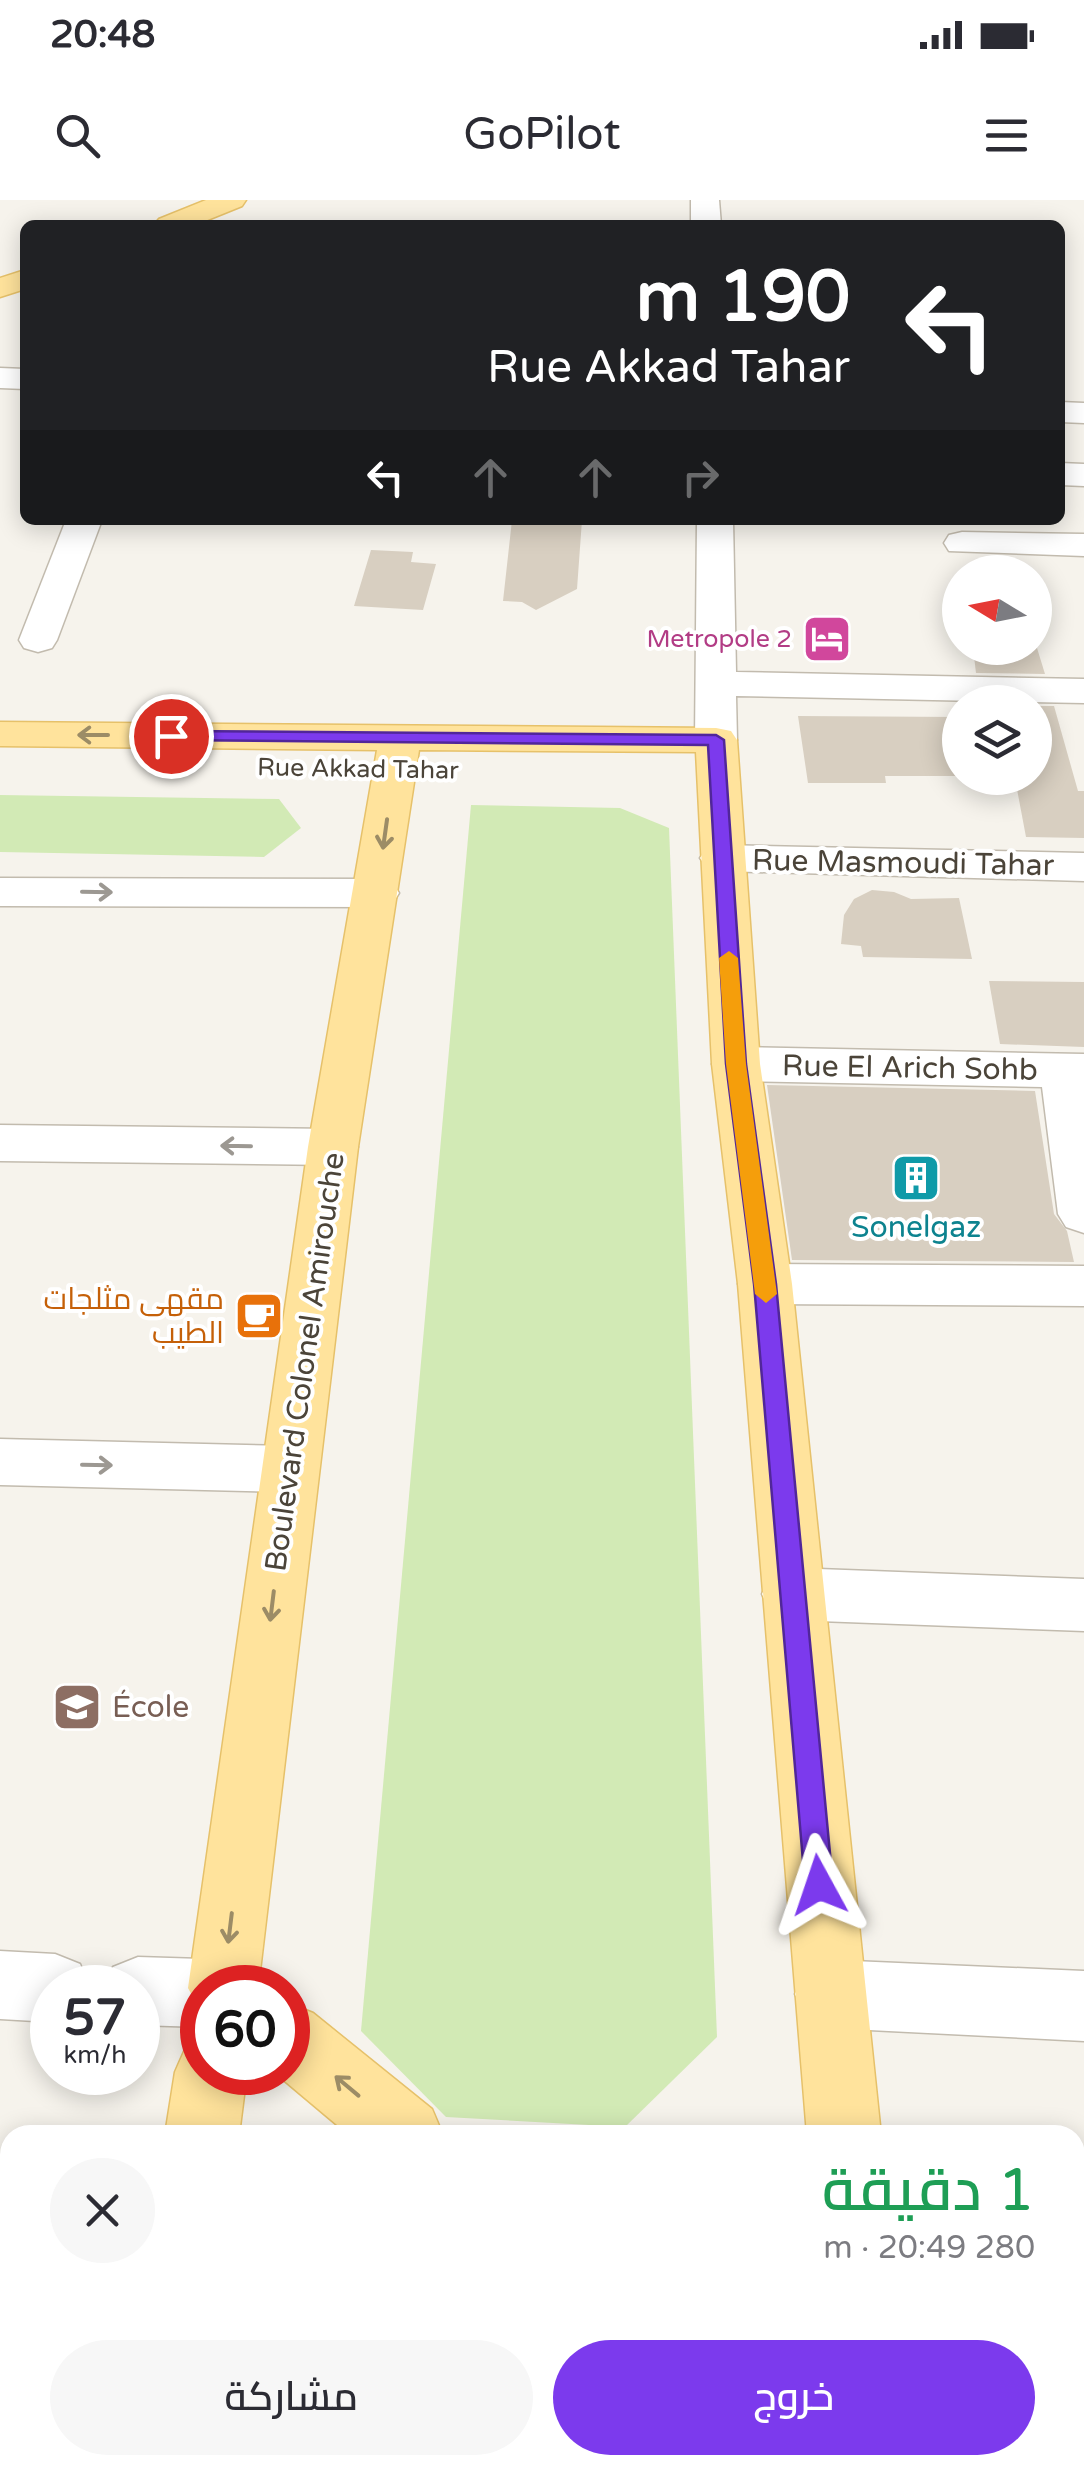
<!DOCTYPE html>
<html lang="ar">
<head>
<meta charset="utf-8">
<style>
  :root { --surface:#fff; --page:#f7f7f7; --text:#2b2b33; --muted:#7c7c81; --accent:#7c3aed }
  body { margin:0; font-family:"Varela Round",Cairo,sans-serif; background:var(--page); color:var(--text); direction:rtl; height:100vh; display:flex; flex-direction:column; font-size:38px; white-space:nowrap }
  * { box-sizing:border-box; margin:0 }
  p { font-size:32px; color:var(--muted) }
  .icon { flex:none; width:55px; height:55px; fill:none; stroke:currentColor; stroke-width:2; stroke-linecap:round; stroke-linejoin:round }
  .map { position:relative; flex:1; overflow:hidden; direction:ltr }
  .side { position:absolute; left:0px; top:1925px; width:1085px; height:350px; display:flex; flex-direction:column; background:var(--surface); border-radius:30px 30px 0 0; box-shadow:0 5px 25px #0003; direction:rtl }
  .side>* { flex:none }
  .banner { position:absolute; left:20px; top:20px; width:1045px; height:305px; border-radius:15px; box-shadow:0 5px 25px #0003; direction:rtl; background:#202124; color:#fff; overflow:hidden }
  .needle { width:65px; rotate:280deg }
  .tools { position:absolute; left:942px; top:355px; display:grid; gap:20px }
  .tools a { display:grid; place-items:center; width:110px; height:110px; border-radius:50%; background:var(--surface); box-shadow:0 5px 25px #0003; font-size:50px }
  .speed { position:absolute; left:30px; top:1765px; display:flex; gap:20px; font-size:50px; font-weight:700; text-align:center }
  .speed>* { display:grid; place-content:center; width:130px; height:130px; border-radius:50%; background:var(--surface); box-shadow:0 5px 25px #0003; line-height:1 }
  .speed small { font-size:25px; font-weight:400 }
  .speed .limit { border:15px solid #d22; background:#fff; color:#111 }
  .pin { position:absolute; display:grid; place-items:center; width:85px; height:85px; color:#fff; margin:-42px; border:5px solid #fff; border-radius:50%; box-shadow:0 2px 10px #0007 }
  .me { position:absolute; width:110px; margin:-55px; rotate:355deg; stroke-linejoin:round; filter:drop-shadow(0 0 8px #0008) }
  .turn { display:flex; align-items:center; gap:35px; height:210px; padding:0 50px; font-size:45px }
  .turn .icon { width:130px; height:130px; stroke-width:2.5 }
  .turn b { display:block; font-size:70px; line-height:85px }
  .lanes { display:flex; align-items:center; height:95px; padding:0 50px; background:#0003; justify-content:center; gap:50px; direction:ltr }
  .lanes .off { opacity:.35 }
  .round { display:grid; place-items:center; flex:none; width:105px; height:105px; border-radius:52px; background:var(--page) }
  .head { display:flex; align-items:center; justify-content:space-between; height:170px; padding:0 50px }
  h1 { font-size:60px; font-weight:600; line-height:75px; color:#1e9e55 }
  .primary-button { display:flex; gap:20px; margin-top:auto; padding:20px 50px }
  .primary-button a { flex:1; height:115px; border-radius:60px; background:var(--accent); color:#fff; font-size:40px; font-weight:600; line-height:115px; text-align:center }
  .primary-button a+a { background:var(--page); color:var(--text) }
  .status { display:flex; justify-content:space-between; align-items:center; height:70px; padding:0 50px; background:var(--surface); direction:ltr }
  .status svg { height:28px; fill:currentColor }
  header { display:flex; justify-content:space-between; align-items:center; height:130px; padding:0 50px; background:var(--surface); font-size:45px; font-weight:600 }
  .map>svg:first-child { display:block }
  .green { fill:#d2eab5 }
  .building { fill:#d8cfc1 }
  .lines { fill:none; stroke-linecap:round; stroke-linejoin:round }
  .minor-casing { stroke:#c2bbae; stroke-width:3 }
  .primary-casing { stroke:#e6c16a; stroke-width:3 }
  .minor { fill:#fff; fill-rule:evenodd }
  .primary { fill:#ffe39c; fill-rule:evenodd }
  .oneway { stroke:#9c8c66 }
  .oneway2 { stroke:#9c9892 }
  .route { fill:#7c3aed; stroke:#51269a; stroke-width:2.5 }
  .slow { fill:#f59e0b }
  .labels { text-anchor:middle; dominant-baseline:central; stroke-width:8; stroke-linejoin:round; paint-order:stroke }
  .far-hotel-label { font-size:25px; fill:#b23c85; stroke:#fff; text-anchor:end }
  .far-street-label { font-size:25px; fill:#4b4439; stroke:#fff }
  .street-label { font-size:30px; fill:#4b4439; stroke:#fff }
  .culture-label { font-size:30px; fill:#0d838f; stroke:#fff }
  .food-label { font-size:30px; fill:#c56008; stroke:#fff; text-anchor:end }
  .education-label { font-size:30px; fill:#785e54; stroke:#fff; text-anchor:start }
</style>
</head>
<body>
<div class="status"><b>20:48</b><svg viewBox="0 0 49 12"><path d="M0 12V9h3v3zM5 12V6h3v6zM10 12V3h3v9zM15 12V0h3v12zM26 1h20v11H26zM47 4h2v5h-2z"/></svg></div>
<header><svg class="icon" aria-label="menu" viewBox="0 0 24 24"><path d="M4 6h16M4 12h16M4 18h16"/></svg>GoPilot<svg class="icon" aria-label="search" viewBox="0 0 24 24"><circle cx="10" cy="10" r="6"/><path d="M15 15l6 6"/></svg></header>
<div class="map">
<svg width="1084" height="2275" viewBox="0 0 1084 2275">
  <rect width="100%" height="100%" fill="#f6f3ec"/>
  <g class="green">
    <polygon points="0,595 279,599 301,628 264,657 0,652"/>
    <polygon points="471,605 620,608 669,628 717,1837 625,1927 446,1917 361,1831"/>
    <polygon points="409,2265 704,2265 714,2275 400,2275"/>
  </g>
  <g class="building">
    <polygon points="512,320 582,320 577,389 536,410 522,402 503,401"/>
    <polygon points="371,350 413,352 411,362 436,364 423,410 354,406"/>
    <polygon points="973,448 1037,448 1045,474 976,473"/>
    <polygon points="1035,506 1054,506 1078,591 1084,591 1084,638 1026,637 1016,584 993,584 991,578 1035,578"/>
    <polygon points="798,516 960,517 960,576 885,576 886,583 808,583"/>
    <polygon points="872,690 894,692 911,699 959,698 972,759 863,757 861,746 841,744 844,715 854,699"/>
    <polygon points="989,781 1084,782 1084,847 1000,844"/>
    <polygon points="767,885 1035,891 1054,1014 1067,1031 1074,1062 792,1060"/>
  </g>
  <g class="lines">
    <g class="minor-casing">
      <g id="minor">
        <polygon points="691,0 719,0 721,25 691,25"/>
        <polygon points="0,168 25,169 25,189 0,188"/>
        <polygon points="1060,202 1084,203 1084,223 1060,222"/>
        <polygon points="1060,263 1084,264 1084,286 1060,285"/>
        <polygon points="66,320 102,320 57,440 52,448 38,452 24,448 19,440"/>
        <polygon points="697,320 733,320 736,472 1084,479 1084,503 736,496 737,540 731,549 716,552 701,549 695,540"/>
        <polygon points="962,332 1084,334 1084,356 949,351 944,343 949,335"/>
        <polygon points="722,645 1084,653 1084,681 722,671 706,667 700,658 706,649"/>
        <polygon points="0,678 377,679 393,683 399,693 393,703 377,707 0,706"/>
        <polygon points="736,847 1084,854 1084,1033 1066,1027 1058,1014 1042,887 736,881 719,876 712,864 719,852"/>
        <polygon points="0,925 333,929 351,934 358,947 351,960 333,965 0,961"/>
        <polygon points="765,1064 1084,1066 1084,1106 765,1104 746,1098 738,1084 746,1070"/>
        <polygon points="0,1239 290,1246 311,1252 319,1269 311,1286 290,1292 0,1285"/>
        <polygon points="792,1368 1084,1379 1084,1431 792,1420 770,1412 762,1394 770,1376"/>
        <polygon points="0,1751 55,1754 80,1764 90,1788 52,1788 52,1822 0,1819"/>
        <polygon points="138,1757 202,1759 227,1769 235,1788 202,1788 202,1827 138,1825 138,1788 104,1788 113,1767"/>
        <polygon points="830,1760 1084,1771 1084,1841 830,1828 805,1818 795,1794 805,1770"/>
      </g>
    </g>
    <g class="primary-casing">
      <g id="primary">
        <polygon points="206,0 246,0 242,6 195,25 154,25 159,19"/>
        <polygon points="25,70 25,89 0,97 0,78"/>
        <polygon points="0,522 716,528 731,531 737,540 760,864 792,1084 881,1935 807,1935 738,1084 712,864 696,552 419,550 358,947 258,1788 202,1788 202,1814 188,1788 308,947 377,550 0,546"/>
        <polygon points="288,1803 313,1813 432,1909 443,1935 349,1935 274,1872 288,1872"/>
        <polygon points="202,1840 202,1872 247,1872 239,1935 165,1935 175,1872 186,1847"/>
        <polygon points="115,2265 197,2265 195,2275 113,2275"/>
        <polygon points="211,2265 298,2265 293,2275 207,2275"/>
        <polygon points="819,2265 901,2265 900,2275 818,2275"/>
      </g>
    </g>
    <use href="#minor" class="minor"/>
    <use href="#primary" class="primary"/>
  </g>
  <defs><path id="oneway-shaft" d="M-6 0H5M1.5-3L5.5 0L1.5 3" fill="none" stroke-width="1.6" stroke-linecap="round" stroke-linejoin="round" transform="scale(2.5)"/></defs>
  <g class="oneway">
    <use href="#oneway-shaft" transform="translate(93 535) rotate(-180)"/>
    <use href="#oneway-shaft" transform="translate(385 634) rotate(98)"/>
    <use href="#oneway-shaft" transform="translate(272 1406) rotate(97)"/>
    <use href="#oneway-shaft" transform="translate(230 1728) rotate(97)"/>
    <use href="#oneway-shaft" transform="translate(347 1886) rotate(-140)"/>
  </g>
  <g class="oneway2">
    <use href="#oneway-shaft" transform="translate(97 692) rotate(1)"/>
    <use href="#oneway-shaft" transform="translate(236 946) rotate(-179)"/>
    <use href="#oneway-shaft" transform="translate(97 1265) rotate(1)"/>
  </g>
  <polygon class="route" points="171,531 716,535 724,540 746,864 776,1084 833,1685 829,1695 819,1698 809,1695 805,1685 754,1084 726,864 708,545 165,540 165,532"/>
  <polygon class="slow" points="729,751 738,758 746,864 777,1094 766,1103 755,1094 726,864 719,758"/>
  <defs>
    <g id="hotel-square" transform="scale(2.5)"><rect x="-9" y="-9" width="18" height="18" rx="4" fill="#d1479c" stroke="#fff"/><path d="M-6-4.5h1.5V1H6V5H4.5V3h-9V5H-6ZM-4 0a1.8 1.8 0 1 1 3.6 0ZM.5 0V-2.5h3Q6-2.5 6 0Z" fill="#fff"/></g>
    <g id="building-square" transform="scale(2.5)"><rect x="-9" y="-9" width="18" height="18" rx="4" fill="#0f9aa8" stroke="#fff"/><path d="M-4-6H4V6H1V3H-1V6H-4ZM-2.5-4.3h1.7v1.8h-1.7ZM.8-4.3h1.7v1.8H.8ZM-2.5-1h1.7V.8h-1.7ZM.8-1h1.7V.8H.8Z" fill="#fff"/></g>
    <g id="cafe-square" transform="scale(2.5)"><rect x="-9" y="-9" width="18" height="18" rx="4" fill="#e8710a" stroke="#fff"/><path d="M-5.5-4.5H6V0H3Q3 3.5 0 3.5H-2.5Q-5.5 3.5-5.5 0ZM3-3.2v2h1.7v-2ZM-6 4.5H4V6H-6Z" fill="#fff"/></g>
    <g id="school-square" transform="scale(2.5)"><rect x="-9" y="-9" width="18" height="18" rx="4" fill="#8d6e63" stroke="#fff"/><path d="M0-5L7-2L0 1L-7-2ZM-4 1L0 2.5L4 1V4Q0 6-4 4Z" fill="#fff"/></g>
  </defs>
  <g fill-rule="evenodd">
    <use href="#hotel-square" x="827" y="439"/>
    <use href="#building-square" x="916" y="978"/>
    <use href="#cafe-square" x="259" y="1116"/>
    <use href="#school-square" x="77" y="1507"/>
  </g>
  <g class="labels">
    <g class="far-hotel-label">
      <text x="792" y="439">Metropole 2</text>
    </g>
    <g class="far-street-label">
      <text transform="translate(358 569) rotate(1)">Rue Akkad Tahar</text>
    </g>
    <g class="street-label">
      <text transform="translate(903 663) rotate(1)">Rue Masmoudi Tahar</text>
      <text transform="translate(910 868) rotate(1)">Rue El Arich Sohb</text>
      <text transform="translate(305 1162) rotate(-82)">Boulevard Colonel Amirouche</text>
    </g>
    <g class="culture-label">
      <text x="916" y="1027">Sonelgaz</text>
    </g>
    <g class="food-label">
      <text x="224" y="1099">مقهى مثلجات<tspan x="224" dy="34">الطيب</tspan></text>
    </g>
    <g class="education-label">
      <text x="112" y="1507">École</text>
    </g>
  </g>
</svg>
<div class="tools">
<a><svg class="needle" viewBox="-14 -14 28 28"><path d="M0-13l5 13h-10z" fill="#e53935"/><path d="M0 13l5-13h-10z" fill="#7c7c81"/></svg></a>
<a><svg class="icon" aria-label="layers" viewBox="0 0 24 24"><path d="M12 4l9 5-9 5-9-5zM3 14l9 5 9-5"/></svg></a>
</div>
<div class="speed"><div>57<small>km/h</small></div><div class="limit">60</div></div>
<div class="pin" style="left:171px;top:536px;background:#d93025"><svg class="icon" aria-label="arrive" viewBox="0 0 24 24"><path d="M6 21V4h12l-3 4 3 4H6"/></svg></div>
<svg class="me" style="left:819px;top:1685px" viewBox="-20 -20 40 40"><path d="M0-17L14 15 0 8-14 15z" fill="#7c3aed" stroke="#fff" stroke-width="4"/></svg>
<div class="banner">
<div class="turn"><svg class="icon" aria-label="left" viewBox="0 0 24 24"><path d="M17 20v-9H6M10 6l-5 5 5 5"/></svg><div><b>190 m</b>Rue Akkad Tahar</div></div>
<div class="lanes"><svg class="icon" aria-label="left" viewBox="0 0 24 24"><path d="M17 20v-9H6M10 6l-5 5 5 5"/></svg><svg class="icon off" aria-label="ahead" viewBox="0 0 24 24"><path d="M12 20V5M6 11l6-6 6 6"/></svg><svg class="icon off" aria-label="ahead" viewBox="0 0 24 24"><path d="M12 20V5M6 11l6-6 6 6"/></svg><svg class="icon off" aria-label="right" viewBox="0 0 24 24"><path d="M7 20v-9h11M14 6l5 5-5 5"/></svg></div>
</div>
<section class="side">
<div class="head"><div><h1>1 دقيقة</h1><p>280 m · 20:49</p></div><a class="round"><svg class="icon" aria-label="close" viewBox="0 0 24 24"><path d="M6 6l12 12M18 6L6 18"/></svg></a></div>
<div class="primary-button"><a>خروج</a><a>مشاركة</a></div>
</section>
</div>
</body>
</html>
